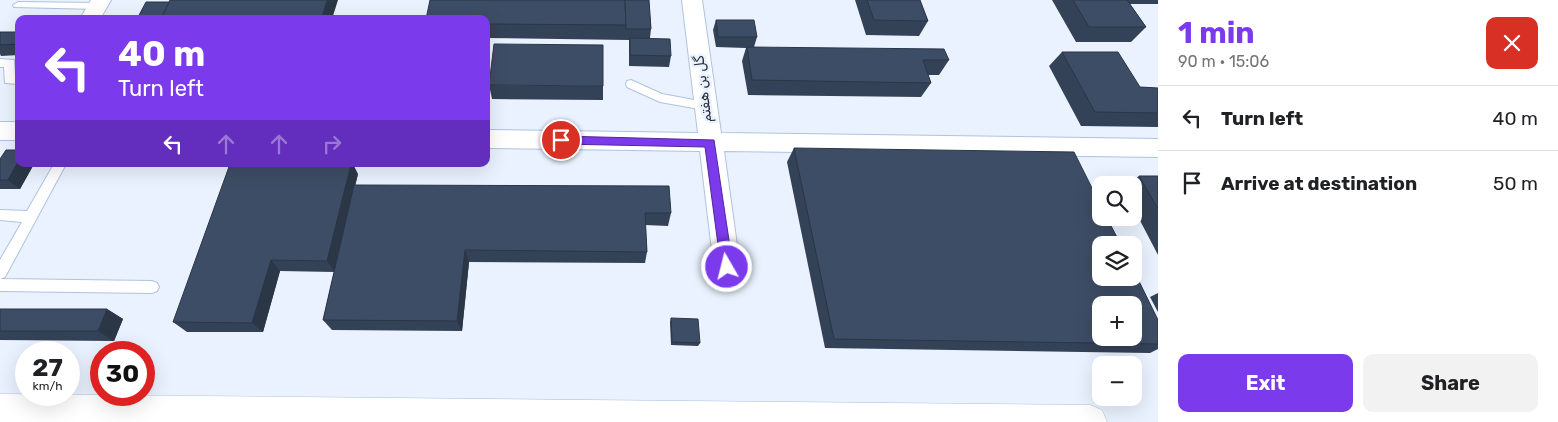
<!DOCTYPE html>
<html lang="en">
<head>
<meta charset="utf-8">
<style>
  :root { --surface:#fff; --page:#f2f2f2; --text:#202124; --muted:#757577; --line:#e0e0e0; --accent:#7c3aed }
  body { margin:0; font-family:Rubik,"Noto Naskh Arabic",sans-serif; background:var(--page); color:var(--text); height:100vh; display:flex; flex-direction:column; font-size:19px; white-space:nowrap }
  * { box-sizing:border-box; margin:0 }
  p { font-size:16px; color:var(--muted) }
  .icon { flex:none; width:28px; height:28px; fill:none; stroke:currentColor; stroke-width:2; stroke-linecap:round; stroke-linejoin:round }
  .map { position:relative; flex:1; overflow:hidden }
  .side { display:flex; flex-direction:column; background:var(--surface); width:400px }
  .side>* { flex:none }
  .banner { position:absolute; left:15px; top:15px; width:475px; height:152px; border-radius:10px; box-shadow:0 5px 20px #0002; background:#7c3aed; color:#fff; overflow:hidden }
  .fabs { position:absolute; left:1092px; top:176px; display:grid; gap:10px }
  .fabs a { display:grid; place-items:center; width:50px; height:50px; border-radius:10px; background:var(--surface); box-shadow:0 5px 20px #0002; font-size:25px }
  .speed { position:absolute; left:15px; top:341px; display:flex; gap:10px; font-size:25px; font-weight:700; text-align:center }
  .speed>* { display:grid; place-content:center; width:65px; height:65px; border-radius:50%; background:var(--surface); box-shadow:0 5px 20px #0002; line-height:1 }
  .speed small { font-size:12px; font-weight:400 }
  .speed .limit { border:8px solid #d22; background:#fff; color:#111 }
  .pin { position:absolute; display:grid; place-items:center; width:42px; height:42px; color:#fff; margin:-21px; border:2px solid #fff; border-radius:50%; box-shadow:0 1px 5px #0007 }
  .me { position:absolute; width:55px; margin:-28px; rotate:352deg; stroke-linejoin:round; filter:drop-shadow(0 0 4px #0008) }
  .turn { display:flex; align-items:center; gap:18px; height:105px; padding:0 20px; font-size:22px }
  .turn .icon { width:65px; height:65px; stroke-width:2.5 }
  .turn b { display:block; font-size:35px; line-height:42px }
  .lanes { display:flex; align-items:center; height:48px; padding:0 20px; background:#0003; justify-content:center; gap:25px; direction:ltr }
  .lanes .off { opacity:.35 }
  .round { display:grid; place-items:center; flex:none; width:52px; height:52px; border-radius:10px; background:var(--page) }
  .summary { display:flex; align-items:center; justify-content:space-between; height:85px; padding:0 20px }
  h1 { font-size:30px; font-weight:700; line-height:38px; color:var(--accent) }
  .button { display:flex; gap:10px; margin-top:auto; padding:10px 20px }
  .button a { flex:1; height:58px; border-radius:10px; background:var(--accent); color:#fff; font-size:20px; font-weight:700; line-height:58px; text-align:center }
  .button a+a { background:var(--page); color:var(--text) }
  ul { padding:0; list-style:none }
  li { display:flex; align-items:center; gap:15px; height:65px; padding:0 20px; border-top:1px solid var(--line) }
  li div { flex:1 }
  li b { display:block; font-size:19px }
  li em { font-style:normal }
  main { display:flex; flex:1; min-height:0 }
  .map>svg:first-child { display:block }
  .lines { fill:none; stroke-linecap:round; stroke-linejoin:round }
  .service-casing { stroke:#aec3e1; stroke-width:2 }
  .minor-casing { stroke:#aec3e1; stroke-width:2 }
  .tertiary-casing { stroke:#aec3e1; stroke-width:1 }
  .service { fill:#fff; fill-rule:evenodd }
  .minor { fill:#fff; fill-rule:evenodd }
  .tertiary { fill:#fff; fill-rule:evenodd }
  .wall { fill:#344257 }
  .shaded-wall { fill:#2b3647 }
  .building { fill:#3d4d65; stroke:#2b3647; fill-rule:evenodd }
  .route { fill:#7c3aed; stroke:#51269a }
  .labels { text-anchor:middle; dominant-baseline:central; stroke-width:5; stroke-linejoin:round; paint-order:stroke }
  .street-label { font-size:14px; fill:#272f3b; stroke:#e9f2fe }
</style>
</head>
<body>
<main>
<div class="map">
<svg width="1158" height="422" viewBox="0 0 1158 422">
  <rect width="100%" height="100%" fill="#e9f2fe"/>
  <g class="lines">
    <g class="service-casing">
      <g id="service">
        <polygon points="18,2 97,3 102,6 97,9 14,7 13,5"/>
        <polygon points="0,59 14,60 15,76 19,76 19,84 5,83 4,67 0,67"/>
        <polygon points="631,80 662,94 705,102 711,106 705,110 660,102 627,87 626,84 627,81"/>
        <polygon points="54,164 66,164 5,277 0,279 152,281 157,283 159,287 157,291 152,293 0,291 0,260 22,222 0,220 0,210 27,211"/>
      </g>
    </g>
    <g class="minor-casing">
      <g id="minor">
        <polygon points="91,0 111,0 100,19 80,19"/>
        <polygon points="682,0 702,0 721,133 1158,139 1158,157 724,151 740,267 736,275 727,279 718,275 714,267 700,151 486,148 486,130 698,133"/>
        <rect x="0" y="122" width="19" height="18"/>
      </g>
    </g>
    <g class="tertiary-casing">
      <polygon id="tertiary" points="0,394 1090,405 1102,410 1107,422 0,422"/>
    </g>
    <use href="#service" class="service"/>
    <use href="#minor" class="minor"/>
    <use href="#tertiary" class="tertiary"/>
  </g>
  <g class="wall">
    <polygon points="649,0 651,29 650,38 671,56 669,67 629,66 629,40 486,38 486,19"/>
    <polygon points="802,0 920,0 928,21 919,36 866,35 855,0"/>
    <polygon points="1052,0 1158,0 1158,4 1130,4 1146,27 1131,42 1076,42"/>
    <polygon points="716,20 757,37 754,47 949,60 939,75 928,75 931,83 921,97 748,95 742,61 746,48 716,47 713,30"/>
    <polygon points="0,32 19,32 19,55 1,56 0,54"/>
    <polygon points="1062,52 1140,87 1158,88 1158,127 1081,126 1049,66"/>
    <polygon points="489,85 603,86 603,100 492,99"/>
    <polygon points="794,148 1158,320 1158,349 1150,353 825,348 787,162"/>
    <polygon points="0,159 19,164 34,164 20,189 0,189"/>
    <polygon points="358,174 355,185 671,213 668,226 645,225 647,252 645,263 469,262 462,331 332,330 323,320 334,272 280,271 263,332 187,332 173,322"/>
    <polygon points="1139,176 1158,176 1158,255 1134,209 1134,185 1127,185"/>
    <polygon points="1158,293 1158,312 1150,297"/>
    <polygon points="0,309 107,309 123,319 114,341 0,340"/>
    <polygon points="671,318 700,343 698,346 671,345 670,322"/>
  </g>
  <g class="shaded-wall">
    <polygon points="327,0 338,0 332,19 321,19"/>
    <polygon points="19,160 19,164 34,164 20,189 8,180"/>
    <polygon points="351,164 353,164 358,174 335,272 327,261"/>
    <polygon points="465,250 469,262 462,331 457,321"/>
    <polygon points="271,260 280,271 263,332 252,323"/>
    <polygon points="107,309 123,319 114,341 98,331"/>
  </g>
  <g class="building">
    <polygon points="170,0 327,0 321,19 161,18"/>
    <polygon points="430,0 625,0 626,25 486,24 486,19 426,19"/>
    <polygon points="625,0 649,0 651,29 626,29"/>
    <polygon points="867,0 920,0 928,21 874,20"/>
    <polygon points="1073,0 1127,0 1146,27 1089,27"/>
    <polygon points="146,2 169,2 161,19 137,19"/>
    <polygon points="716,20 754,20 757,37 718,37"/>
    <polygon points="0,32 19,32 19,44 0,45"/>
    <polygon points="630,38 670,39 671,56 630,55"/>
    <polygon points="494,44 603,45 603,86 489,85"/>
    <polygon points="747,47 944,49 949,60 923,60 931,83 752,80"/>
    <polygon points="1062,52 1118,52 1140,87 1158,88 1158,113 1095,112"/>
    <path d="M794 148 1074 152 1101 206V218H1107L1121 245H1101V278H1134V271L1158 320V344L834 339ZM1101 305H1134V338H1101Z"/>
    <polygon points="6,150 19,150 19,160 8,180 0,180 0,159"/>
    <polygon points="230,164 351,164 327,261 271,260 252,323 173,322"/>
    <polygon points="1139,176 1158,176 1158,209"/>
    <polygon points="354,185 669,186 671,213 645,213 647,252 465,250 457,321 323,320"/>
    <polygon points="0,309 107,309 98,331 0,331"/>
    <polygon points="671,318 698,319 700,343 672,342"/>
  </g>
  <polygon class="route" points="561,136 714,140 733,267 731,271 727,272 721,267 705,147 561,144 555,140"/>
  <g class="labels">
    <g class="street-label">
      <text transform="translate(703 89) rotate(-97)">گل بن هفتم</text>
    </g>
  </g>
</svg>
<div class="fabs">
<a><svg class="icon" aria-label="search" viewBox="0 0 24 24"><circle cx="10" cy="10" r="6"/><path d="M15 15l6 6"/></svg></a>
<a><svg class="icon" aria-label="layers" viewBox="0 0 24 24"><path d="M12 4l9 5-9 5-9-5zM3 14l9 5 9-5"/></svg></a>
<a>+</a>
<a>−</a>
</div>
<div class="speed"><div>27<small>km/h</small></div><div class="limit">30</div></div>
<div class="pin" style="left:561px;top:140px;background:#d93025"><svg class="icon" aria-label="arrive" viewBox="0 0 24 24"><path d="M6 21V4h12l-3 4 3 4H6"/></svg></div>
<svg class="me" style="left:727px;top:267px" viewBox="-20 -20 40 40"><circle r="17" fill="#7c3aed" stroke="#fff" stroke-width="3"/><path d="M0-11L8 9 0 5-8 9z" fill="#fff"/></svg>
<div class="banner">
<div class="turn"><svg class="icon" aria-label="left" viewBox="0 0 24 24"><path d="M17 20v-9H6M10 6l-5 5 5 5"/></svg><div><b>40 m</b>Turn left</div></div>
<div class="lanes"><svg class="icon" aria-label="left" viewBox="0 0 24 24"><path d="M17 20v-9H6M10 6l-5 5 5 5"/></svg><svg class="icon off" aria-label="ahead" viewBox="0 0 24 24"><path d="M12 20V5M6 11l6-6 6 6"/></svg><svg class="icon off" aria-label="ahead" viewBox="0 0 24 24"><path d="M12 20V5M6 11l6-6 6 6"/></svg><svg class="icon off" aria-label="right" viewBox="0 0 24 24"><path d="M7 20v-9h11M14 6l5 5-5 5"/></svg></div>
</div>
</div>
<section class="side">
<div class="summary"><div><h1>1 min</h1><p>90 m · 15:06</p></div><a class="round" style="background:#d93025;color:#fff"><svg class="icon" aria-label="close" viewBox="0 0 24 24"><path d="M6 6l12 12M18 6L6 18"/></svg></a></div>
<ul>
<li><svg class="icon" aria-label="left" viewBox="0 0 24 24"><path d="M17 20v-9H6M10 6l-5 5 5 5"/></svg><div><b>Turn left</b></div><em>40 m</em></li>
<li><svg class="icon" aria-label="arrive" viewBox="0 0 24 24"><path d="M6 21V4h12l-3 4 3 4H6"/></svg><div><b>Arrive at destination</b></div><em>50 m</em></li>
</ul>
<div class="button"><a>Exit</a><a>Share</a></div>
</section>
</main>
</body>
</html>
